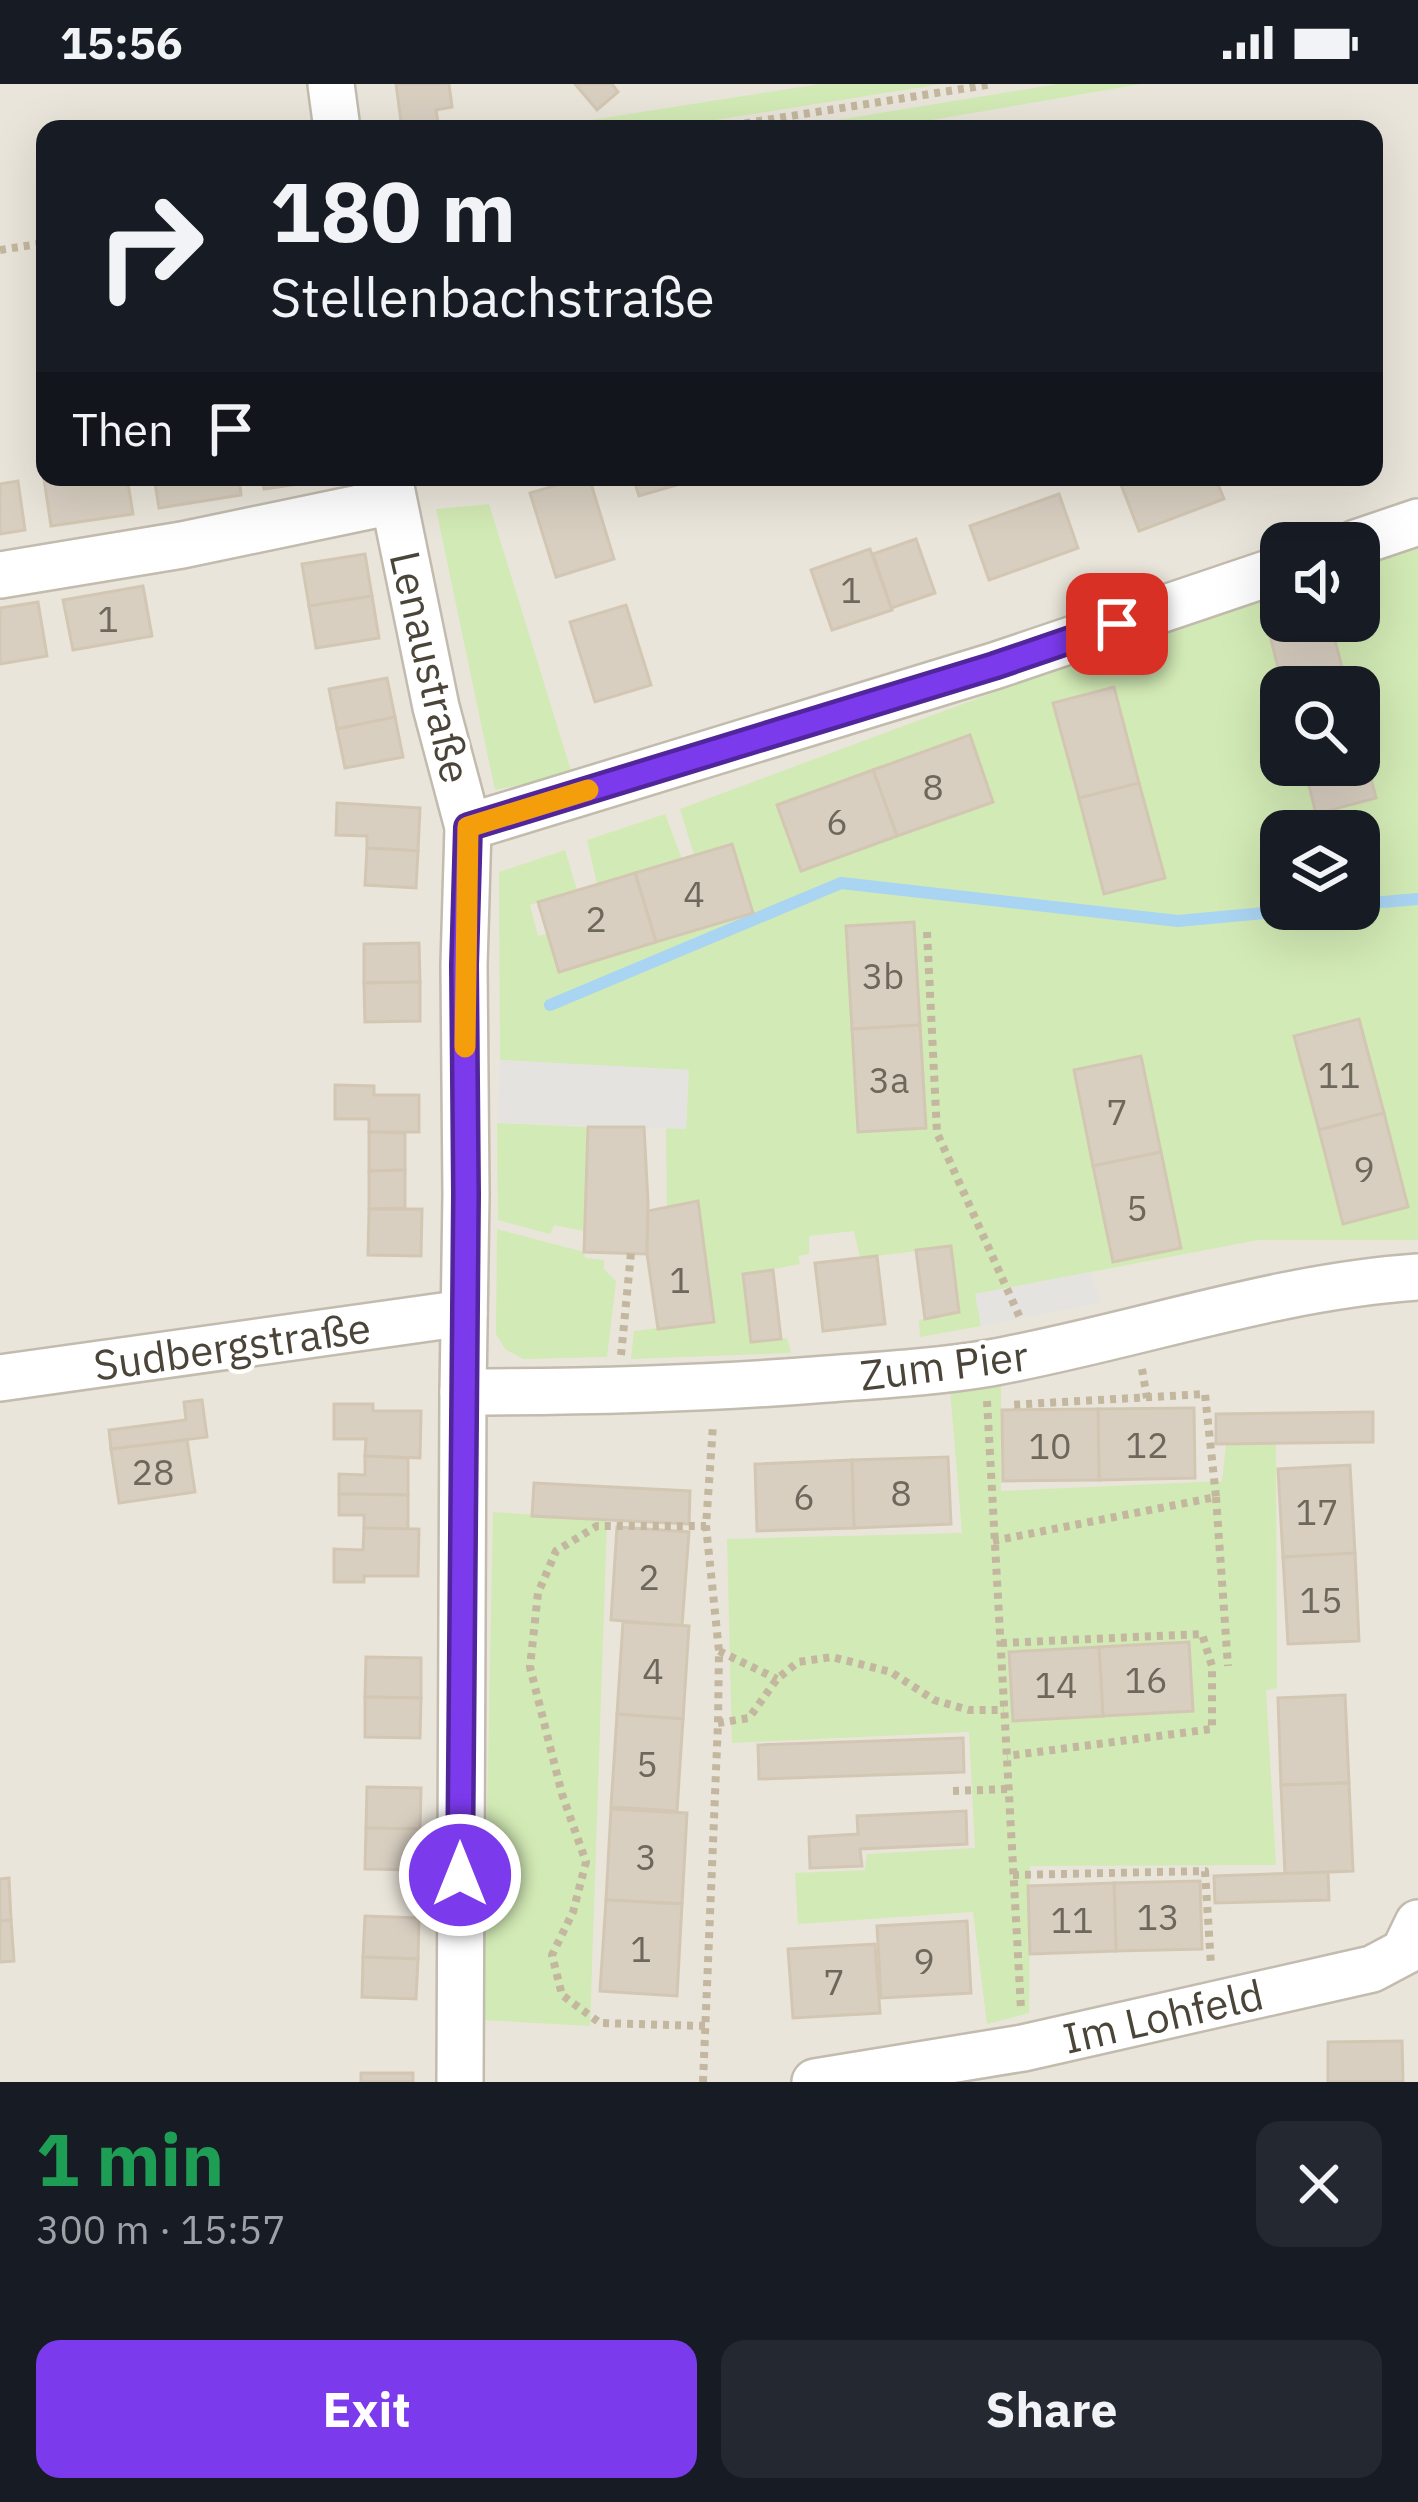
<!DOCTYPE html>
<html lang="en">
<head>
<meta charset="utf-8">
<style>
  :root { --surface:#171b24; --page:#242831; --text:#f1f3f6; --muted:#9ea1a6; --accent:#7c3aed }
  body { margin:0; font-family:"IBM Plex Sans",sans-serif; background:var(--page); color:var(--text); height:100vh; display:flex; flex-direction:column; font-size:45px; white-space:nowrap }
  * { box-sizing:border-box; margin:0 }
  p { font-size:39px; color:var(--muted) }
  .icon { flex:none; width:66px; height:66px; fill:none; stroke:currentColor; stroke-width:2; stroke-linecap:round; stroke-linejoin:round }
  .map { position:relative; height:1998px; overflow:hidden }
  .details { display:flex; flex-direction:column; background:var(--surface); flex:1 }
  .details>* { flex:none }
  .guide { position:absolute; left:36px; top:36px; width:1347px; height:366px; border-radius:24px; box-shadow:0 12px 48px #0002; background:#171b24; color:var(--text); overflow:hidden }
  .controls { position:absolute; left:1260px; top:438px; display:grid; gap:24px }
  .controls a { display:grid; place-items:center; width:120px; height:120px; border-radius:24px; background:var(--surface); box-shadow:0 12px 48px #0002; font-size:60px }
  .pin { position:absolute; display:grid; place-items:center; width:102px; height:102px; color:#fff; margin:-51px; border-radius:24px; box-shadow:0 6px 18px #0006 }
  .me { position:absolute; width:132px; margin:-66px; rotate:0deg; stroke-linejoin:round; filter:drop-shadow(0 0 9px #0008) }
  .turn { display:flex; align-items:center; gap:42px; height:252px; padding:0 36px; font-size:54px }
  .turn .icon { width:156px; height:156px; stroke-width:2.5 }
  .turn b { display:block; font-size:84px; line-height:102px }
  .then { display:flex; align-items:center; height:114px; padding:0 36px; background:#0003; gap:24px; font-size:45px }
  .round { display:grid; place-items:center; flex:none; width:126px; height:126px; border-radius:24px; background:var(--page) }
  .summary { display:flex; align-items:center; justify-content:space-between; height:204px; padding:0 36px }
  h1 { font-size:72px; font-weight:700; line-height:90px; color:#1e9e55 }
  .cta { display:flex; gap:24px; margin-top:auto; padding:24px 36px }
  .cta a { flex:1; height:138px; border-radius:24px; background:var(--accent); color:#fff; font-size:48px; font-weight:700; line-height:138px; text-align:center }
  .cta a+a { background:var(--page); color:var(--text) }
  .status { display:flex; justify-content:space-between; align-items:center; height:84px; padding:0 60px; background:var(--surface); direction:ltr }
  .status svg { height:33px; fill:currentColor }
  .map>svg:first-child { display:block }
  .residential { fill:#eae5da; fill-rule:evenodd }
  .green { fill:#d2eab5; fill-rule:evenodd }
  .parking { fill:#e5e3e0 }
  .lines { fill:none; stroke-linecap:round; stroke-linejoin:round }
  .stream { stroke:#a9d4f2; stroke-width:12 }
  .building { fill:#d8cfc1; stroke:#d3c7b4; stroke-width:3 }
  .street-casing { stroke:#c2bbae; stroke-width:50 }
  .path { stroke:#c4b79f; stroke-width:8; stroke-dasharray:6 6; stroke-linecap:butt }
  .street { stroke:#fff; stroke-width:45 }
  .route-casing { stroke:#51269a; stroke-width:30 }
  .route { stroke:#7c3aed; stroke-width:21 }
  .slow { stroke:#f59e0b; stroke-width:21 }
  .labels { text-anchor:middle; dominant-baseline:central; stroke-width:9; stroke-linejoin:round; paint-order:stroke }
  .number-label { font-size:36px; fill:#6e675b }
  .street-label { font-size:42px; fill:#4b4439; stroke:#fff }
</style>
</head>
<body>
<div class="status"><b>15:56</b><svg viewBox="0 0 49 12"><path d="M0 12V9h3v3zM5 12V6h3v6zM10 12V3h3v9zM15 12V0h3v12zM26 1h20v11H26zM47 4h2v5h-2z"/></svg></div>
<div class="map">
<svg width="1418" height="1998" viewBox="0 0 1418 1998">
  <rect width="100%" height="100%" fill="#f6f3ec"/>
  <path class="residential" d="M0 0H1418V1998H0ZM45 45H1374V393H45ZM1281 459H1359V537H1281ZM1281 603H1359V681H1281ZM1281 747H1359V825H1281Z"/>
  <g class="green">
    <polygon points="820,0 942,0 658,45 534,45"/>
    <polygon points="1058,0 1141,0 879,45 782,45"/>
    <polygon points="489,420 572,690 495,706 436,425"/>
    <path d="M1418 452V1156H1258L976 1210 981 1242 920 1253 919 1236 959 1228 951 1163 860 1174 854 1147 809 1152V1170L798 1172 800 1180 743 1191 751 1258 787 1254 791 1269 631 1275 634 1247 714 1237 698 1117 667 1124 666 1044H686L688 986 500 976 499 788 565 766 577 806 530 821 538 852 547 850 559 888 752 829 732 761 694 771 680 725 1281 502V537H1359V474ZM1281 603H1359V681H1281ZM1281 747H1359V825H1281Z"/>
    <polygon points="665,730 682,775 597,800 587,756"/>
    <polygon points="497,1039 588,1043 584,1147 554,1141 550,1150 498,1136"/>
    <polygon points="497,1145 584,1168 585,1174 604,1176 604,1185 616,1197 607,1273 523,1275 505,1265 496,1250"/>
    <polygon points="1001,1301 1001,1407 1222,1397 1226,1360 1276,1359 1277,1604 1266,1606 1276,1781 1030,1782 1029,1929 987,1940 973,1828 798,1840 795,1789 865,1786 867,1770 975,1764 969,1648 732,1659 727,1455 962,1449 950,1306"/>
    <polygon points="493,1428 607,1436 590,1942 483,1936"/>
  </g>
  <g class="parking">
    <polygon points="500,976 689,986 686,1045 497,1039"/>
    <polygon points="1090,1188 1101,1219 981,1242 975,1210"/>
  </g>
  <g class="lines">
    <g class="stream">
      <polyline points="1359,820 1418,815"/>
      <polyline points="550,921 841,799 1178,837 1308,825"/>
    </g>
  </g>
  <g class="building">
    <polygon points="396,0 449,0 452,23 436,26 439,45 402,45"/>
    <polygon points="575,0 612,0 618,8 597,26"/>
    <polygon points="55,393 127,393 133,430 51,442 44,395"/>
    <polygon points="154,393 239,393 241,411 159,424"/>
    <polygon points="262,393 347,393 264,405"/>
    <polygon points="584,393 589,393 614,475 556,493 530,409"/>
    <polygon points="633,393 686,393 687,398 639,412"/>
    <polygon points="1118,393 1215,393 1224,415 1139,447"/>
    <polygon points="18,397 25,446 0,450 0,400"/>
    <polygon points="1059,410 1078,464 989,496 970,442"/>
    <polygon points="916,455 935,509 891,524 873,470"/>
    <polygon points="870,465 892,526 832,546 811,486"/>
    <polygon points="365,470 372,512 309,522 302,480"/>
    <polygon points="143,502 152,552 73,566 63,516"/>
    <polygon points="372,512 379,554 316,564 309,522"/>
    <polygon points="38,518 47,572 0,580 0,524"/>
    <polygon points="626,521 651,601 595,618 570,538"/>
    <polygon points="1296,537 1330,537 1347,603 1283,603 1268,544"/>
    <polygon points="387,594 395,633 337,645 329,605"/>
    <polygon points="1114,603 1139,699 1079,714 1053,619"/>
    <polygon points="395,633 403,673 345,684 337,645"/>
    <polygon points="1359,648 1376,714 1316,730 1304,681 1359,681"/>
    <polygon points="970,651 993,718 897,752 873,686"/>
    <polygon points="873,686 897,752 801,787 777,721"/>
    <polygon points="1139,699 1165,794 1104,810 1079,714"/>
    <polygon points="337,719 420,724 418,767 367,764 367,752 336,751"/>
    <polygon points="732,760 753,829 656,858 635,789"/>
    <polygon points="367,764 418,767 416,804 365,801"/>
    <polygon points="635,789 656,858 559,888 538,818"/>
    <polygon points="914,838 920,941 852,945 846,842"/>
    <polygon points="419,859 420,898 364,899 364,860"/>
    <polygon points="420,898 420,937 365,938 364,899"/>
    <polygon points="1359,935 1384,1029 1319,1046 1294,952"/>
    <polygon points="920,941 926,1044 858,1048 852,945"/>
    <polygon points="1141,972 1161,1068 1093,1082 1074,986"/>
    <polygon points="335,1001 374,1002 374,1011 419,1011 419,1048 369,1048 369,1035 335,1035"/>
    <polygon points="1384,1029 1408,1123 1343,1140 1319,1046"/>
    <polygon points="588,1043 644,1043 648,1118 647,1170 584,1168"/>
    <polygon points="369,1048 405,1049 405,1086 369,1087"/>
    <polygon points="1161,1068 1181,1164 1113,1178 1093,1082"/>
    <polygon points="405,1086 405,1124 369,1125 369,1087"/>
    <polygon points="698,1117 714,1238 658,1245 647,1170 648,1127"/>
    <polygon points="369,1125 422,1125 421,1172 368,1171"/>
    <polygon points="951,1162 959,1228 925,1235 916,1166"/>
    <polygon points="877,1172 885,1240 823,1247 815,1179"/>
    <polygon points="773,1186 781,1255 751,1258 743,1190"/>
    <polygon points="202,1316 207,1353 111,1365 109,1346 186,1336 184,1318"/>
    <polygon points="334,1320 373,1320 373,1327 421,1327 420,1374 365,1372 366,1355 334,1355"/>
    <polygon points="1194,1324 1195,1394 1099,1396 1098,1325"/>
    <polygon points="1098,1325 1099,1396 1003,1397 1002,1326"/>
    <polygon points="1373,1328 1373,1358 1216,1360 1216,1330"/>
    <polygon points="187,1356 195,1408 119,1419 111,1365"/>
    <polygon points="365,1372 408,1374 408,1411 339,1410 339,1390 365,1391"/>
    <polygon points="948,1373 951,1440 854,1444 852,1376"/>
    <polygon points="852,1376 854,1444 757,1447 755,1380"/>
    <polygon points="1350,1381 1355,1469 1283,1473 1278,1385"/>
    <polygon points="534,1399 690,1407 689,1440 532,1432"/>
    <polygon points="339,1410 408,1411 408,1445 364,1444 364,1431 339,1431"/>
    <polygon points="617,1443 689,1448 682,1542 611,1536"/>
    <polygon points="364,1444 419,1445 418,1492 364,1492 364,1498 334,1498 334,1465 363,1466"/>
    <polygon points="1355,1469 1359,1557 1288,1560 1283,1473"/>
    <polygon points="623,1538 689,1542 683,1635 617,1630"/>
    <polygon points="1189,1558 1193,1627 1103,1632 1099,1563"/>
    <polygon points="1099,1563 1103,1632 1013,1637 1009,1568"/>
    <polygon points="366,1573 421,1574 421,1614 365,1613"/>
    <polygon points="1345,1611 1349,1699 1281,1701 1278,1614"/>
    <polygon points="365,1613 421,1614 420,1654 365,1653"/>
    <polygon points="617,1630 683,1635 677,1727 611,1723"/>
    <polygon points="963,1654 964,1688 759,1695 758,1661"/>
    <polygon points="1349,1699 1353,1787 1285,1790 1281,1701"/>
    <polygon points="367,1703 421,1704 420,1745 366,1744"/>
    <polygon points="611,1725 687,1729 682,1820 606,1816"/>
    <polygon points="966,1727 967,1760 860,1765 862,1782 810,1784 809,1753 858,1750 857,1732"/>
    <polygon points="366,1744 420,1745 419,1786 365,1785"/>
    <polygon points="1328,1788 1329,1816 1215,1819 1214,1792"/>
    <polygon points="9,1794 11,1836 0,1837 0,1795"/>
    <polygon points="1200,1797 1202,1865 1116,1867 1114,1799"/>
    <polygon points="1114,1799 1116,1867 1030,1870 1028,1802"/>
    <polygon points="606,1816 682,1820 677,1912 600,1907"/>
    <polygon points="365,1832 419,1834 418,1875 363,1873"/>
    <polygon points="11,1836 14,1877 0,1878 0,1837"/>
    <polygon points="967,1837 971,1909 881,1914 877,1842"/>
    <polygon points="875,1860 880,1929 793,1934 788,1865"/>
    <polygon points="363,1873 418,1875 416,1915 362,1913"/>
    <polygon points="1402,1957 1403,1998 1328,1998 1328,1958"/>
    <rect x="361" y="1989" width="52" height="9"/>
  </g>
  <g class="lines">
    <g class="street-casing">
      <g id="street">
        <polyline points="331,0 337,45"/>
        <polyline points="389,393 436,623 468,743 464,881 466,1110 463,1308 460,1998"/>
        <polyline points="1356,459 1418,438"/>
        <polyline points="0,491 182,461 393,417"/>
        <polyline points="468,743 994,582 1281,485"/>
        <polyline points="0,1294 464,1229"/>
        <path d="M463 1308C585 1308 705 1305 827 1295 881 1291 936 1288 990 1279 1133 1253 1272 1203 1418 1193"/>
        <polyline points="815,1998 1023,1964 1372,1885 1404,1868 1418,1839"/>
      </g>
    </g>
    <g class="path">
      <polyline points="709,45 993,0"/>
      <polyline points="0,166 45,159"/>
      <polyline points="927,848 937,1049 1021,1236"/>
      <polyline points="621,1271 631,1169"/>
      <polyline points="1142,1285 1147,1314"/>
      <polyline points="987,1317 1021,1925"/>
      <polyline points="1216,1413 1228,1582"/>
      <polyline points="993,1457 1216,1413 1205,1310 1009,1321"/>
      <polyline points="1001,1559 1202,1550 1212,1582 1212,1645 1007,1672"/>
      <polyline points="719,1567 777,1595"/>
      <polyline points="718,1639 749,1634 777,1595 798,1578 832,1573 891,1588 934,1616 969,1626 1004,1626"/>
      <polyline points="953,1707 1009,1705"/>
      <polyline points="1013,1791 1205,1787 1211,1881"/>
      <polyline points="705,1942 600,1939 562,1911 552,1871 573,1828 586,1778 562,1710 530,1583 538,1509 556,1467 597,1442 706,1442"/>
      <polyline points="703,1998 718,1639 719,1567 706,1442 713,1341"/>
    </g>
    <use href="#street" class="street"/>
  </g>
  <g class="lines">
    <g class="route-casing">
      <polyline id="route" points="460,1791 466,1110 464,881 468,743 994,582 1117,540"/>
    </g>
    <use href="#route" class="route"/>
    <polyline class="slow" points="465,963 468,743 588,706"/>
  </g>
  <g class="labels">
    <g class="number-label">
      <text x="851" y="505">1</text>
      <text x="108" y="534">1</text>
      <text x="933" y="702">8</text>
      <text x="837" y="737">6</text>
      <text x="694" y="809">4</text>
      <text x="596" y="834">2</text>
      <text x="883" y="891">3b</text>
      <text x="1339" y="990">11</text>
      <text x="889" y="995">3a</text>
      <text x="1117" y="1027">7</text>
      <text x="1364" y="1084">9</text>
      <text x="1137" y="1123">5</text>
      <text x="680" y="1195">1</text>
      <text x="1147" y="1360">12</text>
      <text x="1050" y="1361">10</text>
      <text x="153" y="1387">28</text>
      <text x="901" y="1408">8</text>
      <text x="804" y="1412">6</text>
      <text x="1317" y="1427">17</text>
      <text x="649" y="1492">2</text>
      <text x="1321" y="1515">15</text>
      <text x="653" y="1586">4</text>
      <text x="1146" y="1595">16</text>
      <text x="1056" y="1600">14</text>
      <text x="647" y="1679">5</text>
      <text x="646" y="1772">3</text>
      <text x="1158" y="1832">13</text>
      <text x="1072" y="1835">11</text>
      <text x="641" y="1864">1</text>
      <text x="924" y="1876">9</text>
      <text x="834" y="1897">7</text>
    </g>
    <g class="street-label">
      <text transform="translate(431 583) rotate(77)">Lenaustraße</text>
      <text transform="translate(232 1262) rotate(-8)">Sudbergstraße</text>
      <text transform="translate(944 1281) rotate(-7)">Zum Pier</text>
      <text transform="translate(1163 1932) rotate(-13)">Im Lohfeld</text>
    </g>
  </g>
</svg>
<div class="controls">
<a><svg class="icon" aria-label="sound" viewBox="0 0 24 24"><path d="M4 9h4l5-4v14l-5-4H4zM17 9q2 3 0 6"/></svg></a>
<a><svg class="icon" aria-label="search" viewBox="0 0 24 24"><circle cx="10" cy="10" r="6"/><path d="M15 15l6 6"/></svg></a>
<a><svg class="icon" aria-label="layers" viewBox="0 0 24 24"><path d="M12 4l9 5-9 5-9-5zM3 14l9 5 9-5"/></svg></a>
</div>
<div class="pin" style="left:1117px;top:540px;background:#d93025"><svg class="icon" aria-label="arrive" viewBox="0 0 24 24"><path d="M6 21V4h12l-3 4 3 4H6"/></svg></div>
<svg class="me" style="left:460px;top:1791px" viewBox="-20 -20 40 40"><circle r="17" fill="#7c3aed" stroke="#fff" stroke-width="3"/><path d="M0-11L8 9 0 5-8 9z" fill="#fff"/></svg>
<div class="guide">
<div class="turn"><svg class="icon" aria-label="right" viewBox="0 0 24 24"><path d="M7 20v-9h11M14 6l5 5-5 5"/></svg><div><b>180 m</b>Stellenbachstraße</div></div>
<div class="then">Then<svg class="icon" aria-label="arrive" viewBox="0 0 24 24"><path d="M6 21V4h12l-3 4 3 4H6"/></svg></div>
</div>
</div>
<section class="details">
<div class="summary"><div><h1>1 min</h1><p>300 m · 15:57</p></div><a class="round"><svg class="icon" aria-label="close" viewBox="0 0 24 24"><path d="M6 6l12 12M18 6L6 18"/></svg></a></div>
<div class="cta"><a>Exit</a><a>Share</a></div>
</section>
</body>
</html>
